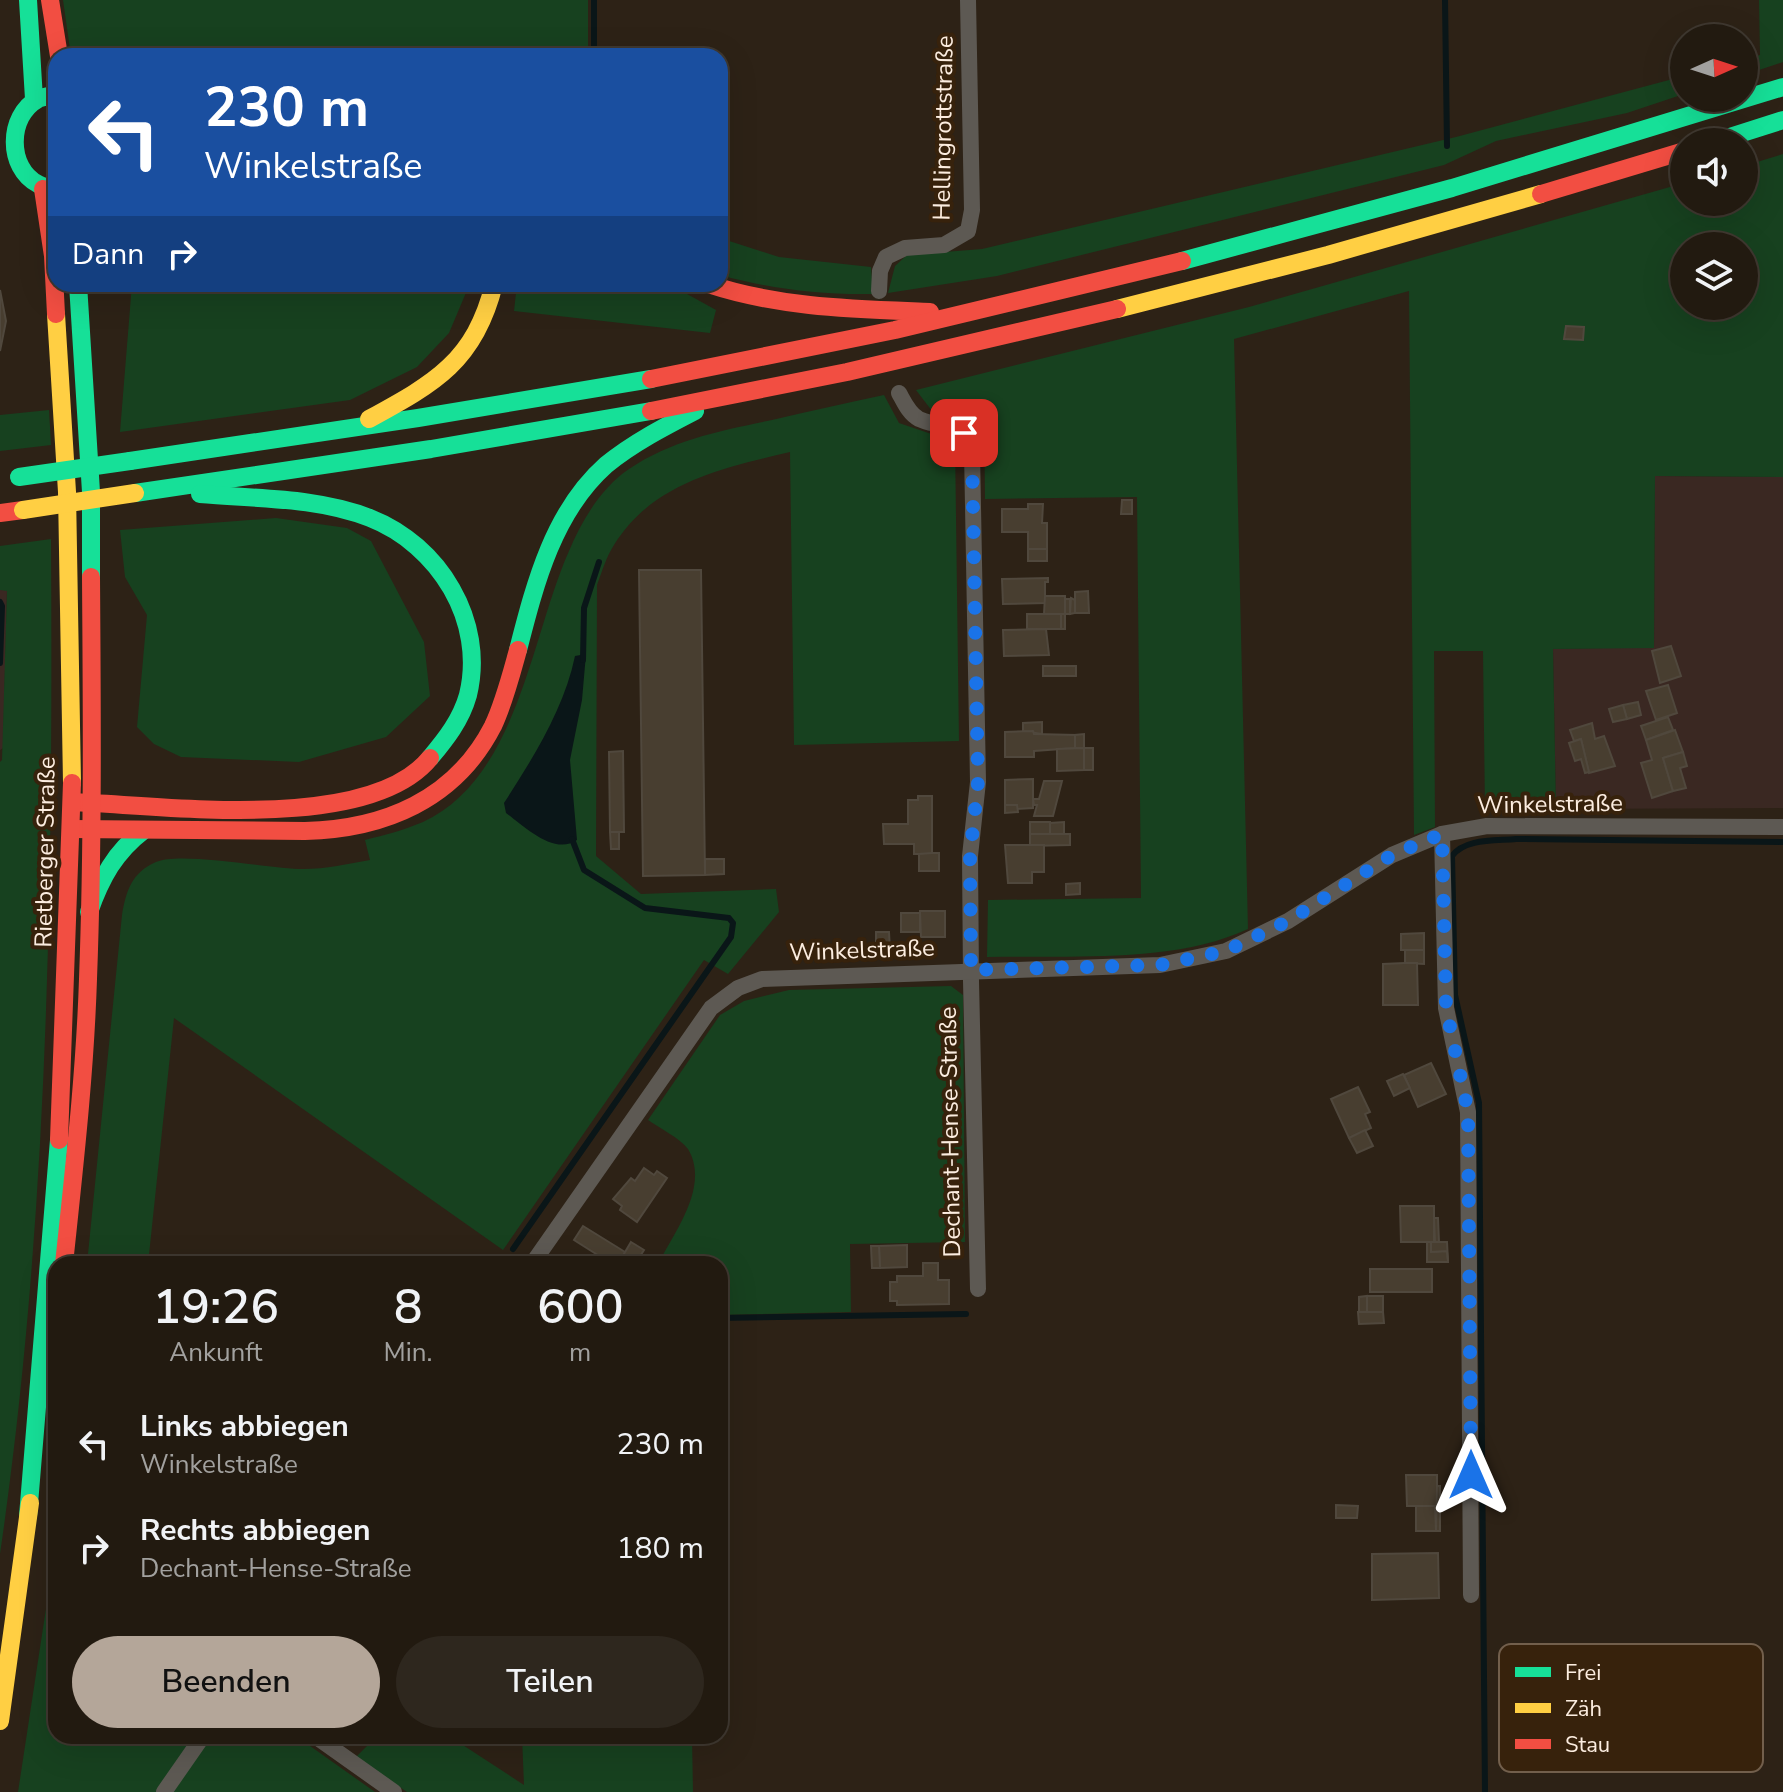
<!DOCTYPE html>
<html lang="de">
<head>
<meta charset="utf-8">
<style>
  :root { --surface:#221a10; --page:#2e271e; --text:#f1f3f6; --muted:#a2a19f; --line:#3f3830; --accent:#b4a699 }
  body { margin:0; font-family:"Nunito Sans",sans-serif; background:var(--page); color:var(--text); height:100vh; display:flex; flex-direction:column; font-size:30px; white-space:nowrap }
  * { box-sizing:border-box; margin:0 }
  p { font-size:26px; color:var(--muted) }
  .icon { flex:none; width:44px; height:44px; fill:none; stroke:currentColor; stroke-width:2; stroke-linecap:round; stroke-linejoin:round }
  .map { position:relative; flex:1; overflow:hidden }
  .sheet { position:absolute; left:48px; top:1256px; width:680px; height:488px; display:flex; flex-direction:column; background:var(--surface); border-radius:24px; box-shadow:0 8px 32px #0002,0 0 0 2px var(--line) }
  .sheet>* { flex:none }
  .banner { position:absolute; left:48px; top:48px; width:680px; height:244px; border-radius:24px; box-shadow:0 8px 32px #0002,0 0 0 2px var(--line); background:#1a4fa0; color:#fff; overflow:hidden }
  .needle { width:52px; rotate:87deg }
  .controls { position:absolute; left:1670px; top:24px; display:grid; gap:16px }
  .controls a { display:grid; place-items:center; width:88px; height:88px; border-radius:50%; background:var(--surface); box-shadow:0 8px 32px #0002,0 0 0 2px var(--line); font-size:40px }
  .pin { position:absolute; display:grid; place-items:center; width:68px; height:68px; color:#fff; margin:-34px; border-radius:16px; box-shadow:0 4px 12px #0006 }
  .me { position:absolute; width:88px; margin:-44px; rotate:0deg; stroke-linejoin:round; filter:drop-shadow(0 0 6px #0008) }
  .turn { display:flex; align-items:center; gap:28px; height:168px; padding:0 24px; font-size:36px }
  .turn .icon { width:104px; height:104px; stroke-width:2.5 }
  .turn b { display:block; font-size:56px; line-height:68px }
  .then { display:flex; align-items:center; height:76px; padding:0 24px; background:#0003; gap:16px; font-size:30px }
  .eta { display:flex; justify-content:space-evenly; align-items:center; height:136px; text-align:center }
  .eta b { font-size:48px; font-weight:600; line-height:56px }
  .button { display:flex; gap:16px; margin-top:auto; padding:16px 24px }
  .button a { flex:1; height:92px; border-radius:48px; background:var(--accent); color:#111; font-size:32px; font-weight:600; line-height:92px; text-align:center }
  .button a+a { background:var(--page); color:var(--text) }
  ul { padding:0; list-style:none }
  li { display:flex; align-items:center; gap:24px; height:104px; padding:0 24px }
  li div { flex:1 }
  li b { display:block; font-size:30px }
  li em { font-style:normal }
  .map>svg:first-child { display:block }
  .industrial { fill:#3a2822 }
  .green { fill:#17411f; fill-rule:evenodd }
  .water { fill:#0a1618 }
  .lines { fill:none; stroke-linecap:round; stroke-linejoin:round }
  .stream { stroke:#0a1618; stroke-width:6 }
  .building { fill:#483e30; stroke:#50483d; stroke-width:2 }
  .street { stroke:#5d5953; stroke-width:16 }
  .fast { stroke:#16e098; stroke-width:18 }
  .slow { stroke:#ffcf43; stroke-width:18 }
  .jam { stroke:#f24e42; stroke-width:18 }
  .fast-bridge { stroke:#16e098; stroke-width:18 }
  .slow-bridge { stroke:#ffcf43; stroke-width:18 }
  .route { stroke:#1a73e8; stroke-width:14; stroke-dasharray:0 25.2 }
  .labels { text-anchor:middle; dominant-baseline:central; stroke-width:8; stroke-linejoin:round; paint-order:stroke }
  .street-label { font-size:24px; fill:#fcede0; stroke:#37220c }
  .key { fill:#37220c; stroke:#725f4c; stroke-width:2 }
  .key-label { font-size:22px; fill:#fcede0 }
</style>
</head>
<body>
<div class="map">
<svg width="1783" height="1792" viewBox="0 0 1783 1792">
  <rect width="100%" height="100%" fill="#2d2216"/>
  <g class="industrial">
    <polygon points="1655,476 1783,477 1783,808 1556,809 1553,649 1654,647"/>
    <polygon points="0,590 7,590 3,748 0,750"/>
  </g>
  <g class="green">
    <polygon points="63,0 588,0 588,56 71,56"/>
    <polygon points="1759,0 1783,0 1783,62 1744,75 1744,60 1760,55"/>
    <polygon points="1684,76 1684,94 1627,113 1496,141 1444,165 997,276 888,293 895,266 907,255 982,249 1456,137"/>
    <path d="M1783 154V477L1655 476 1654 648 1553 649 1556 809 1485 810 1483 651H1434L1435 827 1414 835 1409 291 1234 339 1248 929C1173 964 1069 955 987 957L988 900 1141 898 1137 497 985 499 984 404 932 411 916 390 1249 307 1684 183V202H1744V166ZM1684 246H1744V306H1684Z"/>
    <path d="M720 238 779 257 871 267 873 294C820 295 771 289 720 275Z"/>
    <polygon points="132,284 468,284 468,288 449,333 417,367 350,400 120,432"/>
    <polygon points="517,284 669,284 716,310 710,333 514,311"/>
    <path d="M884 395 899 423 955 442 959 741 794 745 790 452C723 468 653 482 614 545 606 557 602 572 597 585L596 856 641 894 776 889 779 912 728 974 704 960 503 1250 174 1018 148 1264H87L122 915C126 891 132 872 156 862 180 851 272 869 303 869 326 869 348 864 370 860L365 840C385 835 404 830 423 822 518 778 531 636 569 551 582 520 601 488 629 469 671 440 723 430 772 420 809 411 847 403 884 395Z"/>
    <polygon points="49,410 51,445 0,451 0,415"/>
    <polygon points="276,518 347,528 371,541 424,642 430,696 386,737 299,762 181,757 154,744 137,727 147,615 125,577 120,530"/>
    <path d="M51 539C53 878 49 1218 0 1554V762L2 760 7 591 0 590V546Z"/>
    <path d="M951 986 963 995 965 1242 850 1244 851 1312 720 1315V1264H658C675 1231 710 1186 688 1149 680 1138 659 1128 648 1120L720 1015 744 1001 789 990Z"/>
    <polygon points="56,1543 56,1736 296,1736 375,1792 18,1792"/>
    <polygon points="377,1736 449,1736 524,1785 522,1736 692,1736 693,1792 407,1792 356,1757"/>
  </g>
  <path class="water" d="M586 654 582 700 570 760 577 840C554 856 524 826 506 813L504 803C533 758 564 709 575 656Z"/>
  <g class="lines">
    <g class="stream">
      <polyline points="594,0 594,56"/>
      <polyline points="1445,0 1447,146"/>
      <polyline points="0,602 2,606 0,663"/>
      <polyline points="583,660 584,608 599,562"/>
      <polyline points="513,1249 731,937 733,923 729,918 645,908 584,870 572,839"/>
      <polyline points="720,1318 966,1314"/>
      <path d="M1485 1792 1479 1103 1455 995 1452 856C1465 838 1496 841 1516 839L1783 842"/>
    </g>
  </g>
  <g class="building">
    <polygon points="0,290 6,321 0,351"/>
    <polygon points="1566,326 1584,327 1583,340 1564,339"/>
    <polygon points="1122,500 1132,500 1132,514 1121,514"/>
    <polygon points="1028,504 1043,504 1042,523 1047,523 1047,549 1028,549 1028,532 1002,532 1002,509 1028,509"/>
    <rect x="1028" y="549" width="19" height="12"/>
    <polygon points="639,570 701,570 705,875 643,876"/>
    <polygon points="1048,578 1048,582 1045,582 1045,603 1003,604 1002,579"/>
    <polygon points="1088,591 1089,613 1075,613 1075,592"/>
    <polygon points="1045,596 1065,596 1065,614 1044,614"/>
    <polygon points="1071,598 1075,600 1075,613 1070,614"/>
    <rect x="1065" y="599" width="5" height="15"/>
    <rect x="1027" y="614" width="34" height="15"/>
    <polygon points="1061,614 1071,614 1065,614 1065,629 1061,629"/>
    <polygon points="1046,629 1049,655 1004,656 1003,630"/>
    <polygon points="1671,646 1681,676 1660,683 1652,651"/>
    <rect x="1043" y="666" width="33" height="10"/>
    <polygon points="1668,685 1677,713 1656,720 1646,691"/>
    <polygon points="1638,702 1641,715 1627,719 1623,705"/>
    <polygon points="1623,705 1627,719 1613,722 1609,709"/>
    <polygon points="1668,717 1673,730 1646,740 1641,726"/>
    <polygon points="1042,722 1042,734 1023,731 1023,723"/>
    <polygon points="1592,723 1595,739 1604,736 1615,766 1589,773 1581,739 1574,741 1570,730"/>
    <polygon points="1675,730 1683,752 1663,758 1673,791 1652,798 1641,763 1652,760 1646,740"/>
    <polygon points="1033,731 1034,734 1076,735 1075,748 1034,751 1034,757 1005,757 1005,732"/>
    <polygon points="1084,734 1084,748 1075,748 1075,735"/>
    <polygon points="1581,739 1589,772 1585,773 1581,759 1575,761 1569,743"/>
    <polygon points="1084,748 1084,770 1057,771 1057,749"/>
    <rect x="1084" y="748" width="9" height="22"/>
    <polygon points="623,751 624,832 610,832 609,752"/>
    <polygon points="1683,752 1687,766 1680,768 1686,788 1673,791 1663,758"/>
    <polygon points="1033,779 1033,808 1017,809 1017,805 1005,805 1005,780"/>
    <polygon points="1044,781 1062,781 1053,816 1034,816 1037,805 1034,805 1033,799 1039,799"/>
    <polygon points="918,796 932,796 932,854 914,854 914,844 884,844 883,824 908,824 908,800 918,800"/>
    <polygon points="1005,805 1017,805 1018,812 1005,813"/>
    <rect x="1030" y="822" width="20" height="12"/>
    <polygon points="1064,822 1064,834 1050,834 1050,823"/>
    <polygon points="610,832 619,832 619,849 611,849"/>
    <polygon points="1030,834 1070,834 1070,845 1030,846"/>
    <polygon points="1005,845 1044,845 1044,872 1032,872 1032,883 1008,883"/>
    <polygon points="932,853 939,853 939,871 919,871 919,854"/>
    <polygon points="705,859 724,859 724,874 705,875"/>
    <polygon points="1080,883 1080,894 1066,895 1066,884"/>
    <polygon points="920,911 945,911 945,937 921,937"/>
    <rect x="901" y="913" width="19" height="19"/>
    <polygon points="876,932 889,932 890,951 876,951"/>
    <polygon points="1424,933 1424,950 1401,950 1401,934"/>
    <polygon points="1405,950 1424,950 1424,964 1405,963"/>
    <polygon points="1405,963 1417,963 1418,1005 1383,1005 1383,964"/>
    <polygon points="1431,1063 1446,1094 1418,1107 1404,1075"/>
    <polygon points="1403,1074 1410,1088 1394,1096 1387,1081"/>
    <polygon points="1358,1087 1370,1112 1365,1114 1371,1128 1349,1138 1331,1099"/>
    <polygon points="1365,1130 1373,1146 1357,1153 1349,1138"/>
    <polygon points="644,1168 654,1175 657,1171 667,1178 637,1222 620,1210 622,1206 613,1199 631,1178 635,1181"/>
    <polygon points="1400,1206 1434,1206 1434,1242 1401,1242"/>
    <polygon points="1434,1218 1438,1218 1439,1242 1435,1242"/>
    <polygon points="583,1226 625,1252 618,1264 612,1264 574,1240"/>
    <polygon points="631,1242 644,1250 635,1264 618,1264"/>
    <polygon points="1427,1242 1431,1242 1431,1252 1447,1251 1448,1262 1427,1262"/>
    <polygon points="1431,1242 1447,1242 1448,1261 1447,1251 1431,1252"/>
    <polygon points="907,1245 907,1267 880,1268 879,1246"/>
    <polygon points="871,1246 879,1246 880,1268 872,1268"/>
    <polygon points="923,1263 938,1263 938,1280 949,1280 949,1304 897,1305 897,1301 890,1301 890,1282 897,1282 897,1276 923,1276"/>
    <rect x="1370" y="1269" width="62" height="23"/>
    <polygon points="1367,1296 1367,1312 1359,1312 1359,1297"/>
    <rect x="1367" y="1296" width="16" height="16"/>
    <polygon points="1358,1312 1383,1312 1384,1323 1359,1324"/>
    <polygon points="1406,1475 1437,1475 1437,1506 1407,1506"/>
    <polygon points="1437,1486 1440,1486 1440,1531 1436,1531"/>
    <polygon points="1336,1505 1358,1506 1357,1518 1336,1518"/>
    <polygon points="1416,1506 1435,1506 1436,1531 1416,1531"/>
    <polygon points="1438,1553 1439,1598 1372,1600 1372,1554"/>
  </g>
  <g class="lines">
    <g class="street">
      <polyline points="879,291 880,271 886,257 905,248 944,245 968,231 972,210 968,0"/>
      <path d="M899 393C904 402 909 414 919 419 948 432 954 413 972 451L978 782 970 856 971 981 978 1289"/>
      <polyline points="1442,834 1446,1008 1468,1112 1471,1595"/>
      <polyline points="532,1264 711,1008 738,988 762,979 1160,965 1226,951 1288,921 1392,855 1442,834 1487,826 1783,827"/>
      <polyline points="315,1736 394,1792"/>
      <polyline points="164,1792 203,1736"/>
    </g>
    <g class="fast">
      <polyline points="28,0 34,99"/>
      <path d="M56 94C50 96 43 97 38 99 7 116 7 168 38 184 43 187 50 188 56 190"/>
      <polyline points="1714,142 1783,120"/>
      <polyline points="1182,261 1452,188 1783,87"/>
      <polyline points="78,284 91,492 91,577"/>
      <polyline points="130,461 418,418 651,379"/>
      <polyline points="135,493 431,449 651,411"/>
      <path d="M200 494C256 499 317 497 370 518 439 545 486 621 468 695 461 720 446 739 430 758"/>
      <path d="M518 650C535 584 553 512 606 465 633 443 664 427 695 411"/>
      <path d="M89 912C101 878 115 852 144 830"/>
      <polyline points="28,1516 59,1140"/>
    </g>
    <g class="slow">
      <polyline points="1117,309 1328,255 1541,194"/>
      <polyline points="56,314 67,492 72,783"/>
      <path d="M369 419C435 383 475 361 494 284"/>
      <polyline points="0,1721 30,1503"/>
    </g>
    <g class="jam">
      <polyline points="50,0 59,56"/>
      <polyline points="43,189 53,256 56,314"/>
      <polyline points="1541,194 1684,151"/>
      <path d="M708 284C781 308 854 309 930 312"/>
      <polyline points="651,379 895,330 1182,261"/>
      <polyline points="651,411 847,372 1117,309"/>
      <polyline points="0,513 23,510"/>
      <path d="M72 802C162 805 368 834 430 758"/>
      <path d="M71 829 305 831C384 829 455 800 493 726 504 703 511 675 518 650"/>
      <polyline points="59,1140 72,783"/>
      <path d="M64 1264C74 1169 85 1074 88 979 93 845 92 711 91 577"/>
    </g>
    <polyline class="fast-bridge" points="19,477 130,461"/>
    <polyline class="slow-bridge" points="23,510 135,493"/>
  </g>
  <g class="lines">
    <polyline class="route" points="964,433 972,451 978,782 970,856 971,970 1160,965 1226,951 1288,921 1392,855 1442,834 1446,1008 1468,1112 1471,1475"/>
  </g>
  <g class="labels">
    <g class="street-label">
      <text transform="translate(943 128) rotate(-89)">Hellingrottstraße</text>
      <text transform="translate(1550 804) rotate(-1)">Winkelstraße</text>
      <text transform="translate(45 852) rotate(-89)">Rietberger Straße</text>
      <text transform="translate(862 950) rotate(-2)">Winkelstraße</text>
      <text transform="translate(950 1132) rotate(-91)">Dechant-Hense-Straße</text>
    </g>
  </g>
  <rect x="1499" y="1644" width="264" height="128" rx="12" class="key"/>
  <rect x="1515" y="1667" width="36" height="10" fill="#16e098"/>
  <rect x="1515" y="1703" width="36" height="10" fill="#ffcf43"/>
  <rect x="1515" y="1739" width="36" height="10" fill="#f24e42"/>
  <g class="key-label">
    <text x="1565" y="1680">Frei</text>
    <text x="1565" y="1716">Zäh</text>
    <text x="1565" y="1752">Stau</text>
  </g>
</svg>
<div class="controls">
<a><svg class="needle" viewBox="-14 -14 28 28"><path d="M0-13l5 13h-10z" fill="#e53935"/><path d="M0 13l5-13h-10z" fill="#a2a19f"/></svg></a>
<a><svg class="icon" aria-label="sound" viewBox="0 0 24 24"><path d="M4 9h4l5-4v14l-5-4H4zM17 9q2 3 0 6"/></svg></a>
<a><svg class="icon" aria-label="layers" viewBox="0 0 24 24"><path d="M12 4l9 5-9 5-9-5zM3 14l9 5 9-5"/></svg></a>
</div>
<div class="pin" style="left:964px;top:433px;background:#d93025"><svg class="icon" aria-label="arrive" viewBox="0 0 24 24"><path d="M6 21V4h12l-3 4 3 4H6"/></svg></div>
<svg class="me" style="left:1471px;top:1475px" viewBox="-20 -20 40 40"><path d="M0-17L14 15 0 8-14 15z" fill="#1a73e8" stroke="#fff" stroke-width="4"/></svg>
<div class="banner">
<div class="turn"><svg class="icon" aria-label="left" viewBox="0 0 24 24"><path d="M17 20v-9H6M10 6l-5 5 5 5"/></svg><div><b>230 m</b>Winkelstraße</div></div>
<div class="then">Dann<svg class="icon" aria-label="right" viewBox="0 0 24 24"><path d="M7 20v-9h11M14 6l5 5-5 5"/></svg></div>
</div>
<section class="sheet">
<div class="eta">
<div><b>19:26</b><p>Ankunft</p></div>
<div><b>8</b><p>Min.</p></div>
<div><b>600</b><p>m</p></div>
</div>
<ul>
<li><svg class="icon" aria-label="left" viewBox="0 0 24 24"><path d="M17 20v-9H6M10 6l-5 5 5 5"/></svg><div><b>Links abbiegen</b><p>Winkelstraße</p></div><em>230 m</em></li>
<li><svg class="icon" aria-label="right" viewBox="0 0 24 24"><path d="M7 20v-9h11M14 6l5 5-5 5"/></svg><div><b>Rechts abbiegen</b><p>Dechant-Hense-Straße</p></div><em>180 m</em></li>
</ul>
<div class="button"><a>Beenden</a><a>Teilen</a></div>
</section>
</div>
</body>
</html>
